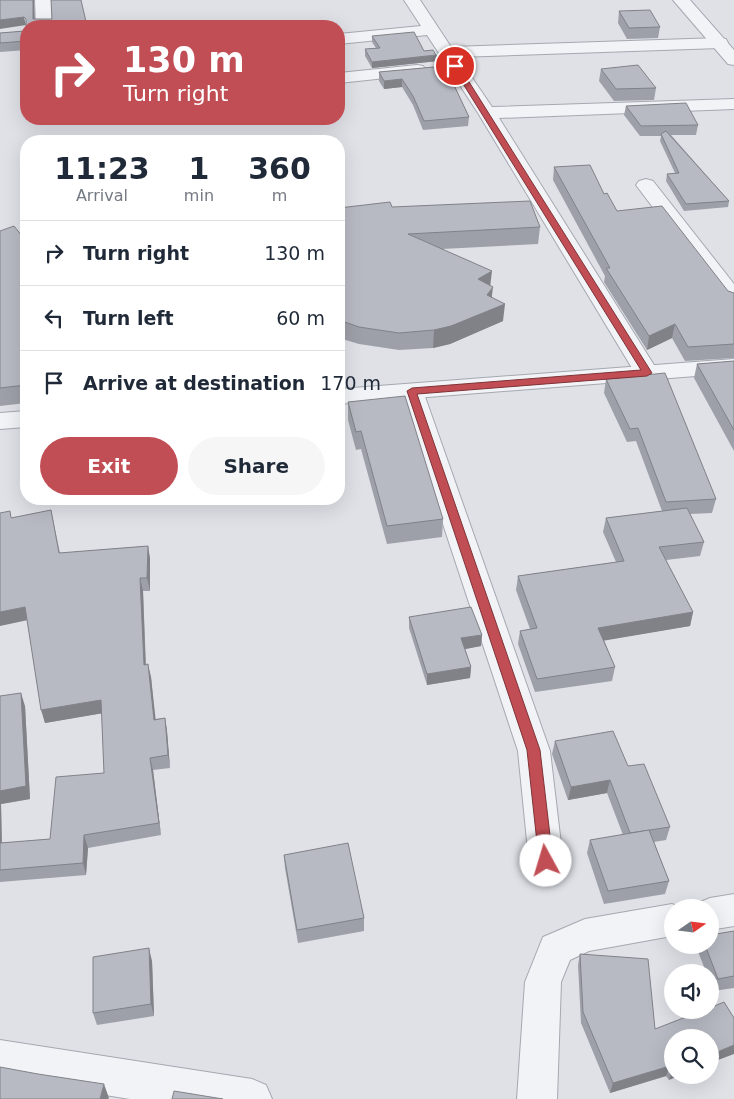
<!DOCTYPE html>
<html lang="en">
<head>
<meta charset="utf-8">
<style>
  :root { --surface:#fff; --page:#f6f6f7; --text:#1f2937; --muted:#747a83; --line:#e0e1e3; --accent:#c24e55 }
  body { margin:0; font-family:"DejaVu Sans",sans-serif; background:var(--page); color:var(--text); height:100vh; display:flex; flex-direction:column; font-size:19px; white-space:nowrap }
  * { box-sizing:border-box; margin:0 }
  p { font-size:16px; color:var(--muted) }
  .icon { flex:none; width:28px; height:28px; fill:none; stroke:currentColor; stroke-width:2; stroke-linecap:round; stroke-linejoin:round }
  .map { position:relative; flex:1; overflow:hidden }
  .side { position:absolute; left:20px; top:135px; width:325px; height:370px; display:flex; flex-direction:column; background:var(--surface); border-radius:20px; box-shadow:0 5px 20px #0002 }
  .side>* { flex:none }
  .banner { position:absolute; left:20px; top:20px; width:325px; height:105px; border-radius:20px; box-shadow:0 5px 20px #0002; background:#c24e55; color:#fff; overflow:hidden }
  .needle { width:32px; rotate:76deg }
  .controls { position:absolute; left:664px; top:899px; display:grid; gap:10px }
  .controls a { display:grid; place-items:center; width:55px; height:55px; border-radius:50%; background:var(--surface); box-shadow:0 5px 20px #0002; font-size:25px }
  .pin { position:absolute; display:grid; place-items:center; width:42px; height:42px; color:#fff; margin:-21px; border:2px solid #fff; border-radius:50%; box-shadow:0 1px 5px #0007 }
  .me { position:absolute; width:55px; margin:-28px; rotate:354deg; stroke-linejoin:round; filter:drop-shadow(0 0 4px #0008) }
  .turn { display:flex; align-items:center; gap:18px; height:105px; padding:0 20px; font-size:22px }
  .turn .icon { width:65px; height:65px; stroke-width:2.5 }
  .turn b { display:block; font-size:35px; line-height:42px }
  .eta { display:flex; justify-content:space-evenly; align-items:center; height:85px; text-align:center }
  .eta b { font-size:30px; font-weight:700; line-height:35px }
  .button { display:flex; gap:10px; margin-top:auto; padding:10px 20px }
  .button a { flex:1; height:58px; border-radius:30px; background:var(--accent); color:#fff; font-size:20px; font-weight:700; line-height:58px; text-align:center }
  .button a+a { background:var(--page); color:var(--text) }
  ul { padding:0; list-style:none }
  li { display:flex; align-items:center; gap:15px; height:65px; padding:0 20px; border-top:1px solid var(--line) }
  li div { flex:1 }
  li b { display:block; font-size:19px }
  li em { font-style:normal }
  .map>svg:first-child { display:block }
  .lines { fill:none; stroke-linecap:round; stroke-linejoin:round }
  .minor-casing { stroke:#a5a8b1; stroke-width:2 }
  .tertiary-casing { stroke:#a5a8b1; stroke-width:2 }
  .minor { fill:#f1f3f6; fill-rule:evenodd }
  .tertiary { fill:#f1f3f6; fill-rule:evenodd }
  .wall { fill:#9da0a8 }
  .shaded-wall { fill:#808288 }
  .building { fill:#b7bac3; stroke:#808288 }
  .route { fill:#c24e55; stroke:#7e3337 }
</style>
</head>
<body>
<div class="map">
<svg width="734" height="1099" viewBox="0 0 734 1099">
  <rect width="100%" height="100%" fill="#dfe1e7"/>
  <g class="lines">
    <g class="minor-casing">
      <g id="minor">
        <polygon points="35,0 51,0 52,26 36,26"/>
        <polygon points="404,0 420,0 451,47 720,38 726,39 728,43 726,47 720,48 458,57 492,107 734,99 734,109 499,118 659,373 655,378 647,380 639,378 635,373 478,113 427,35 339,44 339,34 421,26"/>
        <polygon points="417,65 423,66 426,70 423,74 339,83 339,73"/>
        <polygon points="646,179 653,181 734,284 734,306 726,304 636,185 639,181"/>
        <polygon points="411,384 420,386 423,391 550,751 563,861 558,872 546,876 534,872 529,861 518,751 399,391 402,386"/>
        <polygon points="734,894 734,926 710,930 710,908 695,908 698,903 710,898"/>
        <polygon points="672,904 682,908 672,908 672,936 589,951 570,960 561,982 557,1099 517,1099 525,982 543,937 585,919"/>
        <polygon points="0,1040 252,1079 266,1085 272,1099 130,1099 0,1078"/>
      </g>
    </g>
    <g class="tertiary-casing">
      <g id="tertiary">
        <polygon points="673,0 690,0 734,50 734,65 728,64"/>
        <polygon points="734,359 734,373 339,404 339,389"/>
        <polygon points="26,411 26,427 0,429 0,413"/>
      </g>
    </g>
    <use href="#minor" class="minor"/>
    <use href="#tertiary" class="tertiary"/>
  </g>
  <g class="wall">
    <polygon points="619,11 660,27 658,38 627,39 618,23"/>
    <polygon points="26,29 26,50 0,52 0,33 25,31"/>
    <polygon points="372,36 423,56 438,55 438,61 372,68 365,56 365,49 376,48 372,42"/>
    <polygon points="445,66 469,117 468,126 423,130 413,105 402,87 384,89 379,81 379,72"/>
    <polygon points="601,69 656,88 654,100 614,101 599,81"/>
    <polygon points="626,106 698,125 696,135 671,135 729,201 728,207 684,211 666,181 667,174 675,173 660,141 661,136 640,136 624,115"/>
    <polygon points="554,167 604,194 617,211 728,291 734,293 734,358 685,361 672,338 647,350 604,282 605,276 553,180"/>
    <polygon points="392,207 540,227 538,244 442,249 490,286 492,298 503,321 450,344 433,348 399,350 359,344 339,338 339,208"/>
    <polygon points="0,231 26,241 26,403 0,406"/>
    <polygon points="734,361 734,451 694,378 697,364"/>
    <polygon points="606,379 716,499 712,513 690,514 704,542 700,556 666,560 693,612 690,626 604,640 615,667 612,681 535,692 518,644 520,631 530,629 516,590 518,576 616,562 603,532 606,518 662,511 636,441 627,442 604,393"/>
    <polygon points="348,402 443,519 442,537 387,544 361,449 356,450 348,420"/>
    <polygon points="51,510 60,553 148,546 150,559 150,591 143,591 146,665 151,677 155,719 165,718 167,731 170,768 153,770 161,835 88,848 86,875 0,882 0,696 25,706 30,799 1,804 2,843 50,839 104,773 102,713 45,723 27,620 12,518"/>
    <polygon points="409,617 482,635 481,646 465,649 471,667 470,678 427,685 409,628"/>
    <polygon points="555,741 628,766 670,827 666,840 654,842 669,881 665,894 604,904 587,853 590,840 623,835 607,793 568,800 552,754"/>
    <polygon points="284,855 364,918 364,931 298,943 285,868"/>
    <polygon points="734,931 734,988 713,991 710,983 710,972 706,972 697,949 699,945 710,945"/>
    <polygon points="580,954 655,1029 672,1038 672,1075 669,1080 666,1076 610,1093 581,1023 578,965"/>
    <polygon points="152,961 154,1016 97,1025 93,1013"/>
  </g>
  <g class="shaded-wall">
    <polygon points="33,0 34,0 35,26 33,19"/>
    <polygon points="24,17 26,25 0,29 0,20"/>
    <polygon points="438,55 438,61 372,68 372,62"/>
    <polygon points="402,79 402,87 384,89 384,81"/>
    <polygon points="492,271 490,288 478,279"/>
    <polygon points="493,287 491,304 505,304 503,321 450,344 433,348 434,330 487,295"/>
    <polygon points="675,324 672,338 647,350 649,336"/>
    <polygon points="148,546 150,559 150,591 147,578"/>
    <polygon points="140,578 143,591 146,678 144,665"/>
    <polygon points="25,607 28,620 0,626 0,612"/>
    <polygon points="693,612 690,626 596,642 598,628"/>
    <polygon points="482,635 481,646 460,650 461,638"/>
    <polygon points="148,664 151,677 157,732 154,720"/>
    <polygon points="471,667 470,678 427,685 427,674"/>
    <polygon points="21,693 25,706 30,799 1,804 2,856 0,851 0,791"/>
    <polygon points="101,700 104,713 45,723 41,710"/>
    <polygon points="165,718 167,731 170,768 168,755"/>
    <polygon points="150,758 153,770 161,835 159,823"/>
    <polygon points="610,780 607,793 568,800 571,787"/>
    <polygon points="84,835 88,848 86,875 83,863"/>
    <polygon points="149,948 152,961 154,1016 151,1004"/>
    <polygon points="734,1045 734,1054 710,1063 710,1055"/>
    <polygon points="670,1066 666,1076 610,1093 613,1083"/>
    <polygon points="672,1070 672,1075 681,1075 669,1080"/>
    <polygon points="104,1084 109,1098 108,1099 100,1099"/>
  </g>
  <g class="building">
    <polygon points="0,0 33,0 33,19 52,19 51,0 81,0 87,26 26,26 26,19 24,17 0,20"/>
    <polygon points="650,10 660,27 629,28 619,11"/>
    <polygon points="26,29 26,41 0,43 0,33 25,31"/>
    <polygon points="414,32 424,51 433,50 436,55 372,62 365,49 380,48 372,36"/>
    <polygon points="638,65 656,88 616,89 601,69"/>
    <polygon points="445,66 469,117 424,121 413,96 402,79 384,81 379,72"/>
    <polygon points="686,103 698,125 641,126 626,106"/>
    <polygon points="666,131 729,201 686,204 667,174 679,173 661,134"/>
    <polygon points="590,165 604,194 607,193 617,211 662,206 728,291 734,293 734,344 688,347 675,324 649,336 606,268 610,268 554,167"/>
    <polygon points="530,201 540,227 408,234 492,271 478,279 493,287 487,295 505,304 451,326 434,330 399,333 359,327 339,320 339,208 390,202 392,207"/>
    <polygon points="14,226 26,241 26,385 0,388 0,231"/>
    <polygon points="734,361 734,430 697,364"/>
    <polygon points="665,373 716,499 666,502 638,428 630,429 606,379"/>
    <polygon points="405,396 443,519 387,526 361,431 356,432 348,402"/>
    <polygon points="687,508 704,542 659,547 693,612 598,628 615,667 537,679 520,631 537,628 518,576 624,561 606,518"/>
    <polygon points="51,510 59,553 148,546 147,578 140,578 144,665 148,664 154,720 165,718 168,755 150,758 159,823 84,835 83,863 0,870 0,843 50,839 56,777 104,773 101,700 41,710 25,607 0,612 0,513 10,511 11,518"/>
    <polygon points="471,607 482,635 461,638 471,667 427,674 409,617"/>
    <polygon points="21,693 26,786 0,791 0,696"/>
    <polygon points="613,731 628,766 644,764 670,827 630,833 610,780 571,787 555,741"/>
    <polygon points="649,830 669,881 608,891 590,840"/>
    <polygon points="348,843 364,918 297,930 284,855"/>
    <polygon points="734,931 734,976 718,979 705,945 710,945 710,935"/>
    <polygon points="149,948 151,1004 93,1013 93,957"/>
    <polygon points="580,954 648,959 655,1029 704,1010 710,1010 710,1008 724,1002 734,1018 734,1045 710,1055 710,1038 672,1038 672,1069 670,1066 613,1083 583,1012"/>
    <polygon points="0,1067 38,1074 104,1084 100,1099 0,1099"/>
    <polygon points="174,1091 223,1099 172,1099"/>
  </g>
  <polygon class="route" points="455,63 459,66 652,373 647,376 417,394 540,750 553,861 551,865 546,867 541,865 539,861 527,750 407,391 412,388 641,370 452,66"/>
</svg>
<div class="controls">
<a><svg class="needle" viewBox="-14 -14 28 28"><path d="M0-13l5 13h-10z" fill="#e53935"/><path d="M0 13l5-13h-10z" fill="#747a83"/></svg></a>
<a><svg class="icon" aria-label="sound" viewBox="0 0 24 24"><path d="M4 9h4l5-4v14l-5-4H4zM17 9q2 3 0 6"/></svg></a>
<a><svg class="icon" aria-label="search" viewBox="0 0 24 24"><circle cx="10" cy="10" r="6"/><path d="M15 15l6 6"/></svg></a>
</div>
<div class="pin" style="left:455px;top:66px;background:#d93025"><svg class="icon" aria-label="arrive" viewBox="0 0 24 24"><path d="M6 21V4h12l-3 4 3 4H6"/></svg></div>
<svg class="me" style="left:546px;top:861px" viewBox="-20 -20 40 40"><circle r="19" fill="#fff"/><path d="M0-13L10 11 0 6-10 11z" fill="#c24e55"/></svg>
<div class="banner">
<div class="turn"><svg class="icon" aria-label="right" viewBox="0 0 24 24"><path d="M7 20v-9h11M14 6l5 5-5 5"/></svg><div><b>130 m</b>Turn right</div></div>
</div>
<section class="side">
<div class="eta">
<div><b>11:23</b><p>Arrival</p></div>
<div><b>1</b><p>min</p></div>
<div><b>360</b><p>m</p></div>
</div>
<ul>
<li><svg class="icon" aria-label="right" viewBox="0 0 24 24"><path d="M7 20v-9h11M14 6l5 5-5 5"/></svg><div><b>Turn right</b></div><em>130 m</em></li>
<li><svg class="icon" aria-label="left" viewBox="0 0 24 24"><path d="M17 20v-9H6M10 6l-5 5 5 5"/></svg><div><b>Turn left</b></div><em>60 m</em></li>
<li><svg class="icon" aria-label="arrive" viewBox="0 0 24 24"><path d="M6 21V4h12l-3 4 3 4H6"/></svg><div><b>Arrive at destination</b></div><em>170 m</em></li>
</ul>
<div class="button"><a>Exit</a><a>Share</a></div>
</section>
</div>
</body>
</html>
